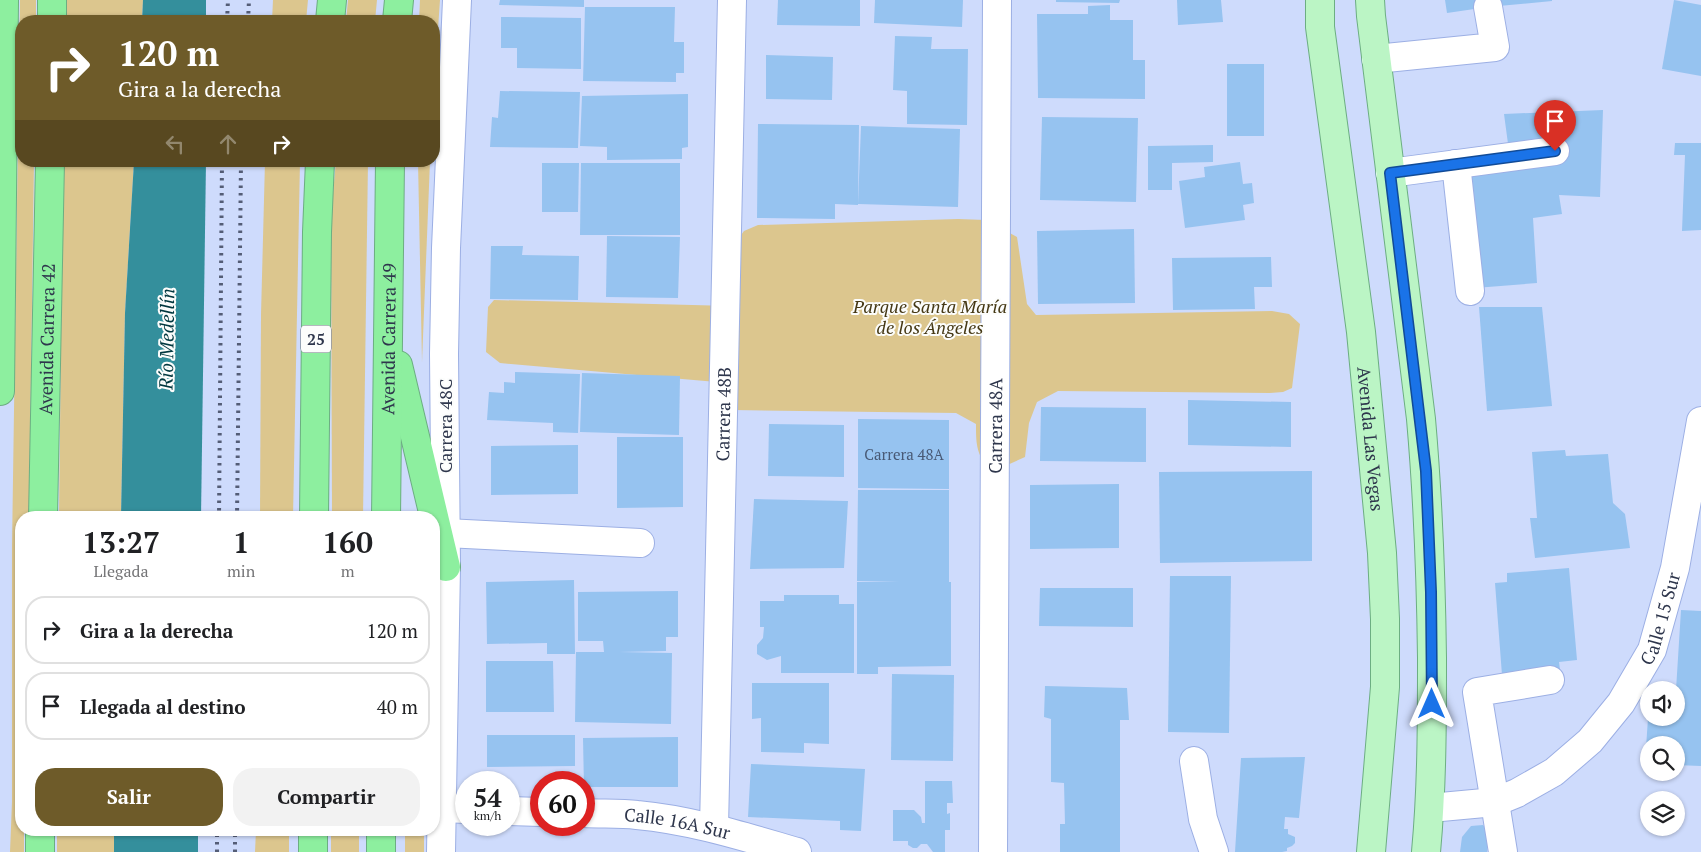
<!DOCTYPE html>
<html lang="es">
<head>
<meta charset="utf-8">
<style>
  :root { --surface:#fff; --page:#f2f2f2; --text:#202124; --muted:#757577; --line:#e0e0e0; --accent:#6e5b29 }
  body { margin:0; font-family:"PT Serif",serif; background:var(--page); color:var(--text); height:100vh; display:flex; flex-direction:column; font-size:19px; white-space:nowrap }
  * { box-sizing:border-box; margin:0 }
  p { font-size:16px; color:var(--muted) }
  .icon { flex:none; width:28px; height:28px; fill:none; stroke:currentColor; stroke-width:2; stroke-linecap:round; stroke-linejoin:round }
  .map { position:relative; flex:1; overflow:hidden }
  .sheet { position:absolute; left:15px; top:511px; width:425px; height:325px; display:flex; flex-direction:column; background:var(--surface); border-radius:20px; box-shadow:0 1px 4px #0004 }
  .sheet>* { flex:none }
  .top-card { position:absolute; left:15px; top:15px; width:425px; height:152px; border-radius:20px; box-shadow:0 1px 4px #0004; background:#6e5b29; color:#fff; overflow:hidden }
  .fabs { position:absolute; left:1640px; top:681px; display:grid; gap:10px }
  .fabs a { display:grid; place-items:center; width:45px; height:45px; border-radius:50%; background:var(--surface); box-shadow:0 1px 4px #0004; font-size:25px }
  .speed { position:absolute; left:455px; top:771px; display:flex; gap:10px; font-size:25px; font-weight:700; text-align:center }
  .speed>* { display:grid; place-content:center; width:65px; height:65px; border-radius:50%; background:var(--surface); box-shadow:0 1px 4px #0004; line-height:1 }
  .speed small { font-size:12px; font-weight:400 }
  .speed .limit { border:8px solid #d22; background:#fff; color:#111 }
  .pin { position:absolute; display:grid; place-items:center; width:42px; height:42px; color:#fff; margin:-51px -21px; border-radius:50% 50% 50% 0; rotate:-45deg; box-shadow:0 0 5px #0007 }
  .pin .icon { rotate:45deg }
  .me { position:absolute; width:55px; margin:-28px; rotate:0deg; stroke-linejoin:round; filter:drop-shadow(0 0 4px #0008) }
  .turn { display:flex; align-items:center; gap:18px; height:105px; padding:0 20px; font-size:22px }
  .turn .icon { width:65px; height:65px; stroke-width:2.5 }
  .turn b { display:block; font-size:35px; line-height:42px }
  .lanes { display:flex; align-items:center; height:48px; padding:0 20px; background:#0003; justify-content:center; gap:25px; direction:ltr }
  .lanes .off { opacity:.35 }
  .eta { display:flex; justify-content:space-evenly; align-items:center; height:85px; text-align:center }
  .eta b { font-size:30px; font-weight:800; line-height:35px }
  .cta { display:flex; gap:10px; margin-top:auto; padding:10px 20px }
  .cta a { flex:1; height:58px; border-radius:20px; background:var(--accent); color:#fff; font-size:20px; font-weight:800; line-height:58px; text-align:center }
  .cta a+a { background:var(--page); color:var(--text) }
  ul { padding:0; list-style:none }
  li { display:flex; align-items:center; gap:15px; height:68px; margin:0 10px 8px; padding:0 10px; border:2px solid var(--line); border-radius:20px }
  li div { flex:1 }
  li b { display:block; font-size:19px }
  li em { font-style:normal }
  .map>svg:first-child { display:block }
  .green { fill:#dcc68e }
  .water { fill:#348f9c }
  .building { fill:#96c3f0 }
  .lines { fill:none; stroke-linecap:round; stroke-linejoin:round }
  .minor-casing { stroke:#9cafe4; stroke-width:30 }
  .major-casing { stroke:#6cae82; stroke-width:30 }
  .highway-casing { stroke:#6cae82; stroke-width:30 }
  .minor { stroke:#fff; stroke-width:28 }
  .major { stroke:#bbf5c5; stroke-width:28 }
  .highway { stroke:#8def9f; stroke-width:28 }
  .rail { stroke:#545d76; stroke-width:4; stroke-dasharray:2.5 5; stroke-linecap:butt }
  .route-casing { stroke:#114b97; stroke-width:12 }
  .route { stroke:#1a73e8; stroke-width:9 }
  .labels { text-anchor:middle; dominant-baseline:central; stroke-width:4; stroke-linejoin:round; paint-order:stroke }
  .number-label { font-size:15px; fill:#485975 }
  .shield { fill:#fcfdfc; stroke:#6c7281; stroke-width:1 }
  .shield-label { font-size:16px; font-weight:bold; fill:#2e364c }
  .park-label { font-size:18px; font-style:italic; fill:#453814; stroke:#fcfdfc }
  .street-label { font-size:18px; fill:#2e364c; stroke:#fcfdfc }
  .water-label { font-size:19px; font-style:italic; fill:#00373f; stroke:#fcfdfc }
</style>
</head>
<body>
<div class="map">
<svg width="1701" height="852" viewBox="0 0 1701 852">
  <rect width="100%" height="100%" fill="#cedbfc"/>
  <g class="green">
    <polygon points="20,0 36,0 36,21 21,21 21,161 34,161 29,517 21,518 21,830 24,830 24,852 10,852 12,802 12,547"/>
    <polygon points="62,0 143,0 142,21 62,21"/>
    <polygon points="273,0 308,0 306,21 272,21"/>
    <polygon points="348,0 377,0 375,21 346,21"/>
    <polygon points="420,0 440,0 434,86 434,21 419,21"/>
    <polygon points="63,161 134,161 125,313 121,517 59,518"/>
    <polygon points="265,161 300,161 293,517 260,517 261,315"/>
    <polygon points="336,161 368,161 363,517 332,518 331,215"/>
    <polygon points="418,161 430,161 422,362"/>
    <path d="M958 219 986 220 1017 237 1027 304 1036 315 1272 311 1289 314 1300 324 1292 388 1283 392 1270 393 1058 391 1037 402 1029 423 1025 457 1005 466 988 468C976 453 976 442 976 424L956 413 733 410 728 383 500 363 486 352 488 307 494 300 731 306 736 242 744 231 758 225Z"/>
    <rect x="57" y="830" width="57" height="22"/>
    <polygon points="256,830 289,830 289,852 255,852"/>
    <rect x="331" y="830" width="28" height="22"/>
    <rect x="405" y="830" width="19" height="22"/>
  </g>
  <g class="water">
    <polygon points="143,0 206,0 206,21 142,21"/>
    <polygon points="134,161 206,161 201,517 121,517 125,313"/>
    <rect x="114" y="830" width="84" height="22"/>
  </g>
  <g class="building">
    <polygon points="500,0 584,0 584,7 499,5"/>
    <polygon points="778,0 860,0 860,26 777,25"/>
    <polygon points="875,0 963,0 962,27 874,23"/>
    <polygon points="1056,0 1120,0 1119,3 1056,2"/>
    <polygon points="1177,0 1221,0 1223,22 1178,25"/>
    <polygon points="1445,0 1552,0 1552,1 1488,7 1447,13"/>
    <polygon points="1674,0 1701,5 1701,76 1662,69"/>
    <polygon points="1110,5 1110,20 1133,20 1133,60 1145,60 1145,99 1038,98 1037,14 1088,14 1088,6"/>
    <polygon points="585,7 675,7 674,42 684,42 684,73 676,73 676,82 583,81"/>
    <polygon points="501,17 581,18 581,69 517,68 517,48 501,48"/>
    <polygon points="895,36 932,37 931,49 968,49 967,125 907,124 907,91 893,90"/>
    <polygon points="766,55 833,57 832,100 766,99"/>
    <rect x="1227" y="64" width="37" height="72"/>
    <polygon points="500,91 580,92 578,148 490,147 492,117 498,118"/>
    <polygon points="688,94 688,147 682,148 682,159 607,160 607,147 580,146 582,96"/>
    <polygon points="1603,110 1600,197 1559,195 1562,214 1533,218 1537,283 1475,288 1469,170 1511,166 1504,114"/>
    <polygon points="1042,117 1138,118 1136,202 1040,200"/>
    <polygon points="758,124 859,125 858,205 835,204 835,219 757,218"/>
    <polygon points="861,126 960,129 958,207 858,204"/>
    <polygon points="1675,143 1701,143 1701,230 1682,231 1685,155 1674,155"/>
    <polygon points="1213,145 1213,162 1172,163 1172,190 1148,190 1148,146"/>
    <polygon points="1240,162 1243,184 1252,183 1254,203 1243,205 1245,220 1185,228 1179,181 1205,177 1204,167"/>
    <polygon points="542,163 579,163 578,212 542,212"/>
    <polygon points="581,163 680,163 680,235 580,235"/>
    <polygon points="1134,229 1135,303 1038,304 1037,231"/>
    <polygon points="607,236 680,237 678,298 606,297"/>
    <polygon points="491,246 523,246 522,255 579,256 578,300 490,299"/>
    <polygon points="1271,257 1272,287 1254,287 1255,309 1173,310 1172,258"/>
    <polygon points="1479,307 1542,307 1552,406 1487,411"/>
    <polygon points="515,372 580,374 578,433 553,432 553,423 487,420 489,392 504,393 504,382 515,383"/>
    <polygon points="582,373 680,376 679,435 580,432"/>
    <polygon points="1188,400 1291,402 1291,447 1188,445"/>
    <polygon points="1041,407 1146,408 1146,462 1040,461"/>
    <polygon points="858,419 949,420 949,489 858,488"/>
    <polygon points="769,424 844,425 844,477 768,476"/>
    <polygon points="617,437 683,437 683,507 617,508"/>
    <polygon points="578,445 578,494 491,495 491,446"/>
    <polygon points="1565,450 1566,456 1608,454 1613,503 1625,514 1630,548 1535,558 1530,518 1537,518 1532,452"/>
    <polygon points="1312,471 1312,561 1160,563 1159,472"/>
    <polygon points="1119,484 1119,548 1030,549 1030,485"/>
    <polygon points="858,490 949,490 949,582 951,582 951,666 878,667 878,674 857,674 857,582 899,582 857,581"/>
    <polygon points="754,499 848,501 844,568 750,569"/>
    <polygon points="1569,568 1577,660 1559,662 1560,670 1502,675 1495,583 1507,582 1507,573"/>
    <polygon points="1170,576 1231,576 1229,733 1168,732"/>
    <polygon points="574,580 575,654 547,654 547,643 487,644 486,582"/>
    <polygon points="1040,588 1133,588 1133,627 1039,626"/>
    <polygon points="678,591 678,637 666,637 666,651 619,652 672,653 671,724 575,722 576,652 604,652 603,641 578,641 578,592"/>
    <polygon points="784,595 839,595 839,604 854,604 854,673 781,673 781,656 767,660 757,654 757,645 763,638 764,627 760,627 760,601 784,601"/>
    <polygon points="1681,610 1701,611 1701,766 1676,765 1676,745 1649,745 1649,763 1645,763 1648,718 1676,718 1676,690"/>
    <polygon points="486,661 553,661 554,712 486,712"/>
    <polygon points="892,674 954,675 953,761 891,760"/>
    <polygon points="752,683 829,683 829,744 804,743 804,753 761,752 761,718 752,719"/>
    <polygon points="1045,686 1127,688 1129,720 1120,720 1120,852 1060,852 1060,824 1065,824 1064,783 1051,782 1051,719 1044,717"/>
    <polygon points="487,735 575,735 575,766 487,767"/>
    <polygon points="678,737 678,787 584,787 583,738"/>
    <polygon points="1305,757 1299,818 1285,817 1284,829 1288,829 1288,834 1295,837 1295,843 1292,846 1287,848 1287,851 1282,852 1235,852 1241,758"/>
    <polygon points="751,764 865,769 861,831 840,830 840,821 748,817"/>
    <polygon points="925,781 952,781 953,803 947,803 947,814 950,813 950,830 945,830 945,852 933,852 927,844 921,844 917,848 913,848 908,845 908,841 893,841 893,810 914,810 921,817 922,823 925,823"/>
    <polygon points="1483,825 1489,832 1487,852 1460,852 1462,837 1471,826"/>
  </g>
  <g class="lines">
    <g class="minor-casing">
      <g id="minor">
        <polyline points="1376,59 1495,47 1488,7"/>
        <polyline points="1456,164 1470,291"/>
        <polyline points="1390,173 1555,151"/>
        <polyline points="446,533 640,543"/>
        <polyline points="1194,761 1203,819 1214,852"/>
        <polyline points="443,808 466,809"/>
        <path id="s1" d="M1430 808 1495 802 1517 793 1554 772 1590 741 1621 703 1652 650 1675 568 1701 421"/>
        <polyline points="509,811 541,812"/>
        <path id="s2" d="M584 813C601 814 620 813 637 815 692 820 745 837 797 852"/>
        <path id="s3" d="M714 828 732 0"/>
        <polyline points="441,852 446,567 444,354 446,248 457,0"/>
        <path id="s4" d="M993 852 997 0"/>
        <polyline points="1503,852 1477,692 1550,680"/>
      </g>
    </g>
    <g class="major-casing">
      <g id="major">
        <path id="s5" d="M1320 0V27L1361 332 1382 553 1385 619V687L1371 852"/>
        <path d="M1370 0 1371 16 1421 419C1428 499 1431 578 1432 658 1432 723 1432 788 1426 852"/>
      </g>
    </g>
    <g class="highway-casing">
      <g id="highway">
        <polyline points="52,21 52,0"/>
        <polyline points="330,21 332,0"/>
        <polyline points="397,21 399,0"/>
        <polyline points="398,365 446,567"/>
        <polyline points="0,391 4,0"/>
        <path id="s6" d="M43 518 50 161"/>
        <polyline points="314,518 317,232 320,161"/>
        <path id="s7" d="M386 518 390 161"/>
        <polyline points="40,852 40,830"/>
        <polyline points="313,852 313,830"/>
        <polyline points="381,852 381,830"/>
      </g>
    </g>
    <use href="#minor" class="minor"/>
    <use href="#major" class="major"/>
    <use href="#highway" class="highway"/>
    <g class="rail">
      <polyline points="227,21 228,0"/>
      <polyline points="248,21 249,0"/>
      <polyline points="219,518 222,161"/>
      <polyline points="237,518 241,161"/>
      <polyline points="217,852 217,830"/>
      <polyline points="235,852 235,830"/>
    </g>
  </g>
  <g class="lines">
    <g class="route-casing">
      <polyline id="route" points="1432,704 1431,592 1426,471 1390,173 1555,151"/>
    </g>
    <use href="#route" class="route"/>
  </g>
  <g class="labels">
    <g class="number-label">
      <text x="904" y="454">Carrera 48A</text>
    </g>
    <rect class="shield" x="301" y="325.5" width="30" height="27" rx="4"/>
    <g class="shield-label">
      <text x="316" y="339">25</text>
    </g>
    <g class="park-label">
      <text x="930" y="306">Parque Santa María<tspan x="930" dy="21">de los Ángeles</tspan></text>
    </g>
    <g class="street-label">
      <text stroke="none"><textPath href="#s6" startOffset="179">Avenida Carrera 42</textPath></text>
      <text stroke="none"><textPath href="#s7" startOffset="179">Avenida Carrera 49</textPath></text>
      <text stroke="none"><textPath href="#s3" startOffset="414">Carrera 48B</textPath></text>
      <text transform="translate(445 426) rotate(-90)">Carrera 48C</text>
      <text stroke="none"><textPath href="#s4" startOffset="426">Carrera 48A</textPath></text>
      <text stroke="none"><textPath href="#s5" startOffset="442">Avenida Las Vegas</textPath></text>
      <text stroke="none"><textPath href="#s1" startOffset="322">Calle 15 Sur</textPath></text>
      <text stroke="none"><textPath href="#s2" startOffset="94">Calle 16A Sur</textPath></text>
    </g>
    <g class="water-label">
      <text transform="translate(166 339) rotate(-89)">Río Medellín</text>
    </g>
  </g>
</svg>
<div class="fabs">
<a><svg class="icon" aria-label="sound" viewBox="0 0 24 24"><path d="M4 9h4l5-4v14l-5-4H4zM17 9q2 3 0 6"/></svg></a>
<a><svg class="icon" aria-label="search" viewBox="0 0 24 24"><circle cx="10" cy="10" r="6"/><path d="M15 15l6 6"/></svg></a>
<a><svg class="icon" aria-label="layers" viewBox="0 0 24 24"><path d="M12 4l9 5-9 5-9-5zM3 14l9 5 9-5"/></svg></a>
</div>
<div class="speed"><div>54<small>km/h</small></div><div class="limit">60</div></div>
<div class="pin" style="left:1555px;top:151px;background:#d93025"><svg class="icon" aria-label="arrive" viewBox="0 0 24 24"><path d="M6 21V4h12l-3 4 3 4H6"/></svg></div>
<svg class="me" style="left:1432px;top:704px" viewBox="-20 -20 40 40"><path d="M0-17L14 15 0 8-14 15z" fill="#1a73e8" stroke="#fff" stroke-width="4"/></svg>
<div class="top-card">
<div class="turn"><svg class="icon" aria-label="right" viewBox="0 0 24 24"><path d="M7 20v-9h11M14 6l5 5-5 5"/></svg><div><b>120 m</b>Gira a la derecha</div></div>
<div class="lanes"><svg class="icon off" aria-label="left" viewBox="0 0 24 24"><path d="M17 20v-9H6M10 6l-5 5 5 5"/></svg><svg class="icon off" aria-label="ahead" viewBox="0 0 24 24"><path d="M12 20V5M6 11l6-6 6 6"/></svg><svg class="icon" aria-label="right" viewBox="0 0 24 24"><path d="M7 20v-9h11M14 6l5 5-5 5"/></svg></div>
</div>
<section class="sheet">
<div class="eta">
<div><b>13:27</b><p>Llegada</p></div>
<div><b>1</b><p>min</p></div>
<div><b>160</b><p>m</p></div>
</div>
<ul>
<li><svg class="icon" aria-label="right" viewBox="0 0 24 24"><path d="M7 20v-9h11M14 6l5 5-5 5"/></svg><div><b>Gira a la derecha</b></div><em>120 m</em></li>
<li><svg class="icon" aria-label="arrive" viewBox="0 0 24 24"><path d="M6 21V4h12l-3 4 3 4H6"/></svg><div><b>Llegada al destino</b></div><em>40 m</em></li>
</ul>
<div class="cta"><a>Salir</a><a>Compartir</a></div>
</section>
</div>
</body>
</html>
